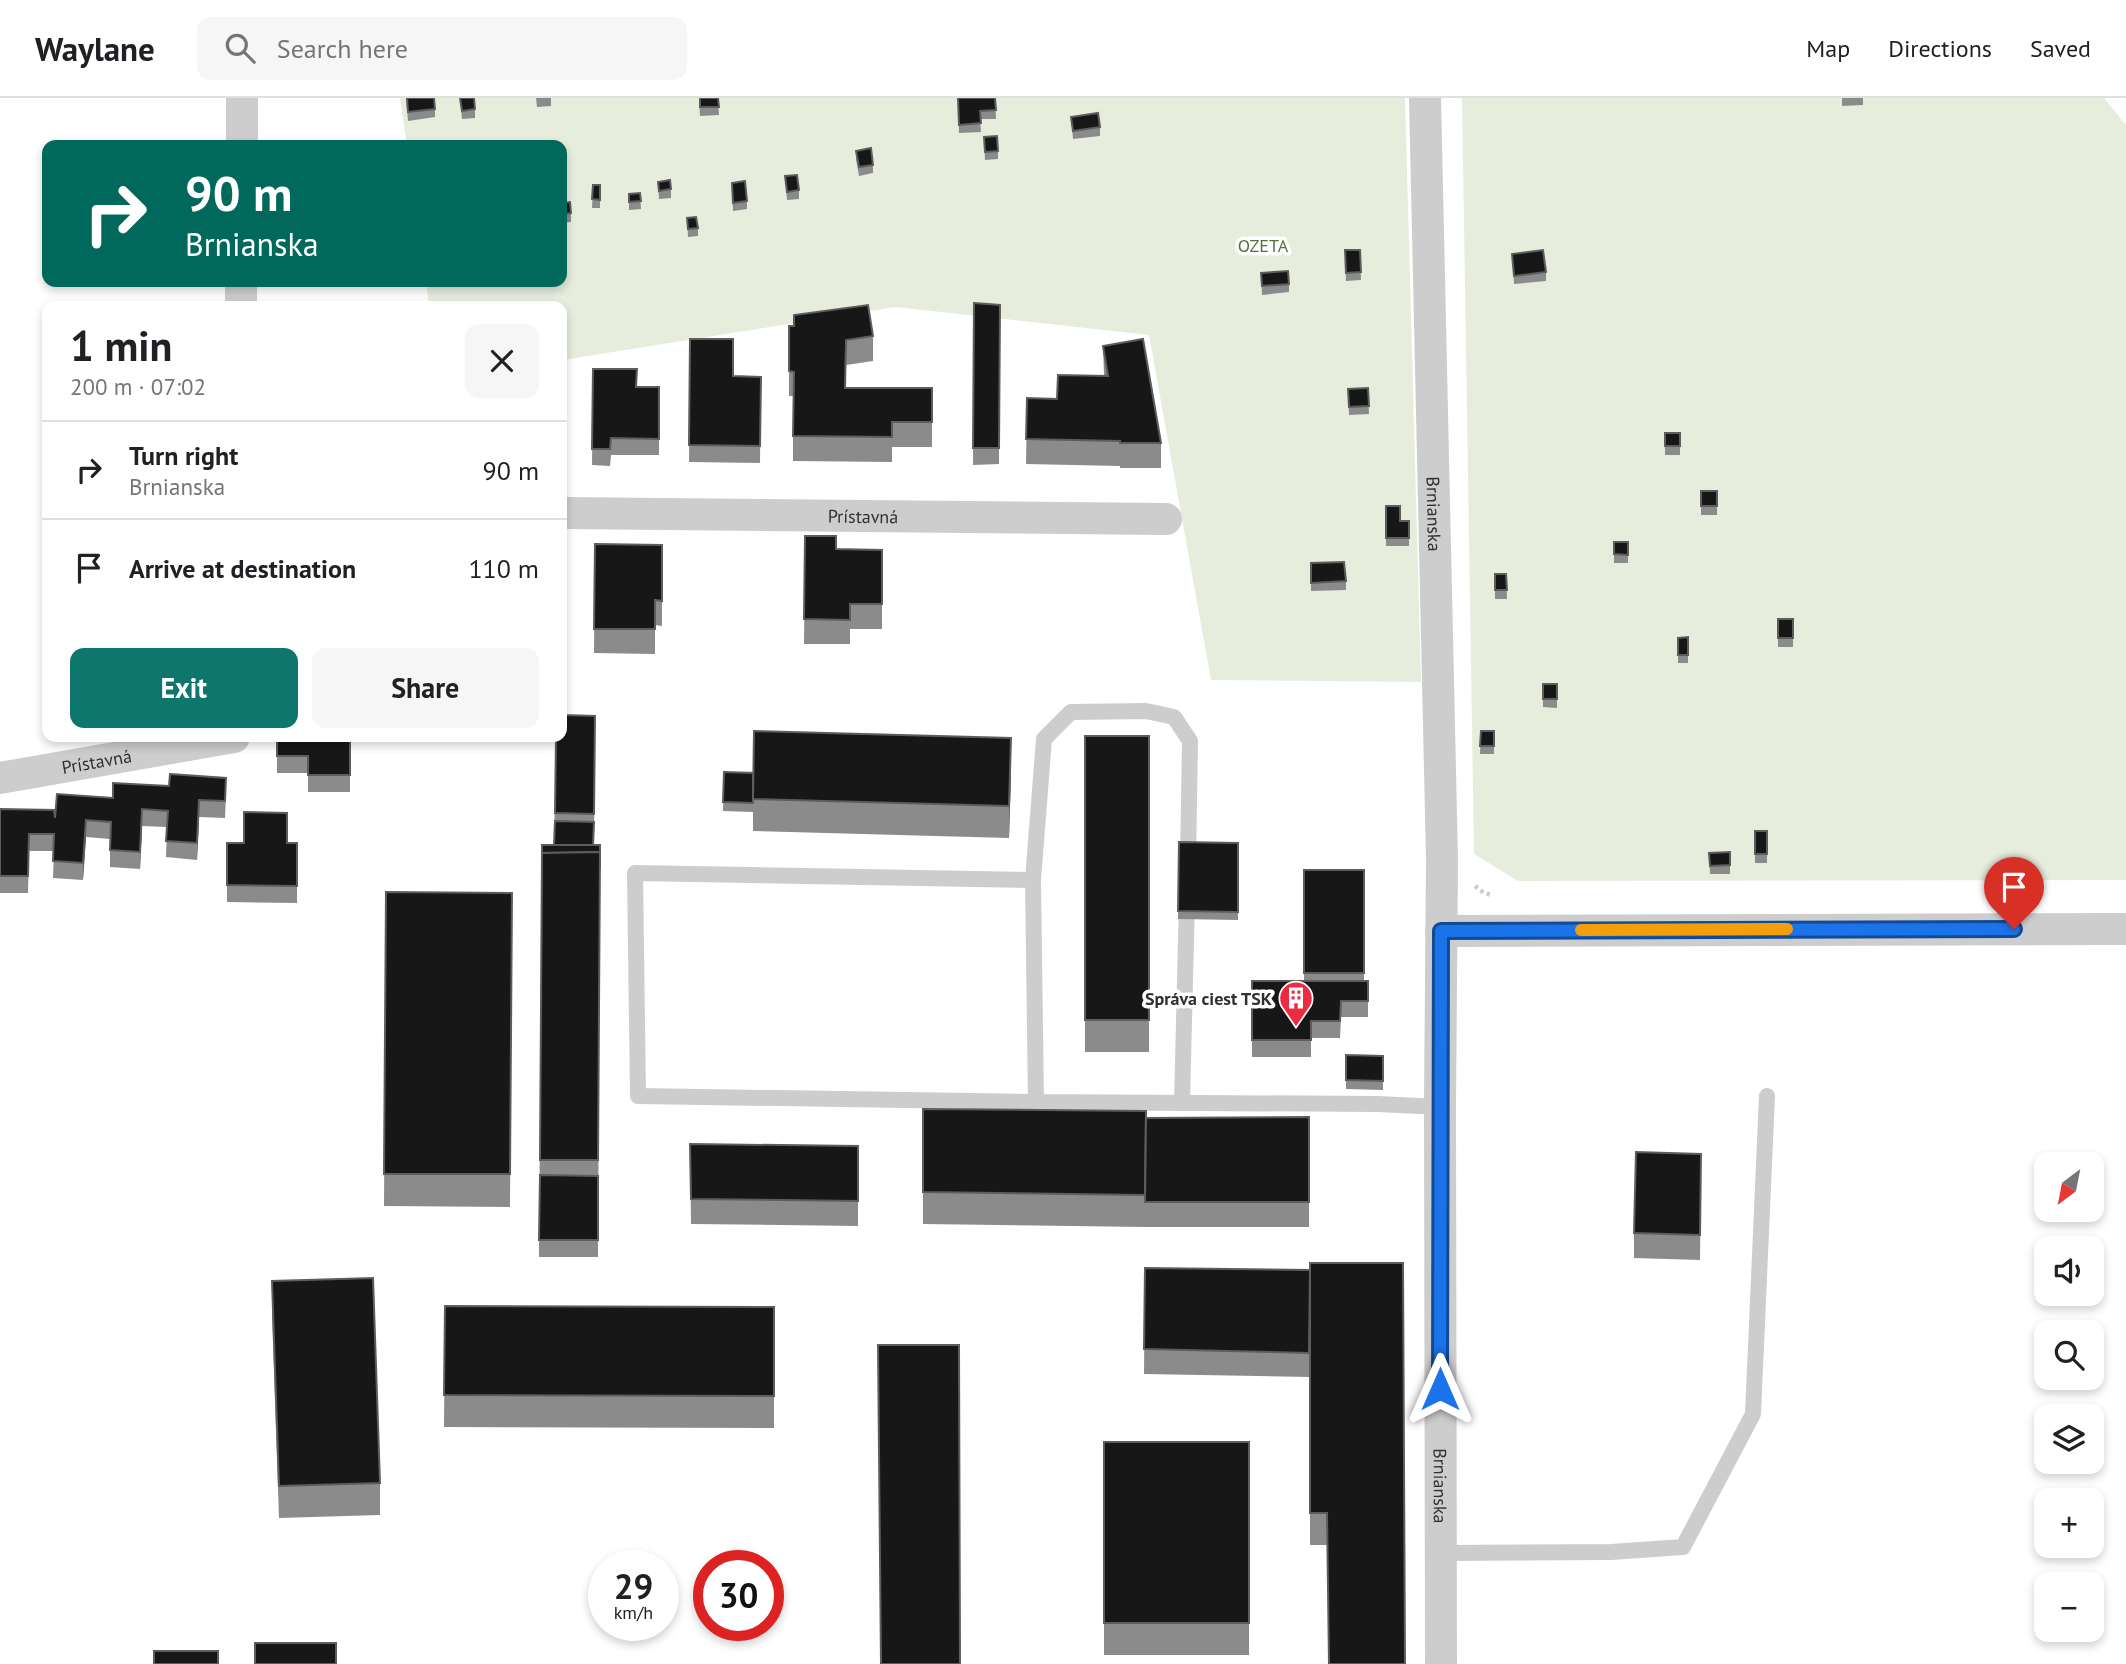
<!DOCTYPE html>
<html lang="en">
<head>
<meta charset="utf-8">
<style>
  :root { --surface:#fff; --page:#f6f6f6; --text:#202124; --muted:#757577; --line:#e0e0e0; --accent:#0f766e }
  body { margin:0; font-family:"PT Sans",sans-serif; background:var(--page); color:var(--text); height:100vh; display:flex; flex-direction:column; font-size:26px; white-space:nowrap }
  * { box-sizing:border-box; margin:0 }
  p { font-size:23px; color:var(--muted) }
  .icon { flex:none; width:38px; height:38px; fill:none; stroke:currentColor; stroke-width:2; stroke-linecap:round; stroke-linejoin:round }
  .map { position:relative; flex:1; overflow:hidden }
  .side { position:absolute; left:42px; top:203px; width:525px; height:441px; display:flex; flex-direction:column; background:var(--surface); border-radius:14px; box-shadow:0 4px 10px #0003 }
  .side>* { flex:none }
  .top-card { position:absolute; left:42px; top:42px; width:525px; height:147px; border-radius:14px; box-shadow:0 4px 10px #0003; background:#00695c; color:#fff; overflow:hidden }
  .needle { width:46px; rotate:212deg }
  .controls { position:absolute; left:2034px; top:1054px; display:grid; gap:14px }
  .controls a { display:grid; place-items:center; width:70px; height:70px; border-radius:14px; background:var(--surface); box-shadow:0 4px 10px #0003; font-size:35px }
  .speed { position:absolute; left:588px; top:1452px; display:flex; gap:14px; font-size:35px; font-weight:700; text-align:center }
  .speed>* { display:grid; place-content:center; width:91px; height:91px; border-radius:50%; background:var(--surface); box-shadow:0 4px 10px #0003; line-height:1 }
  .speed small { font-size:18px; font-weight:400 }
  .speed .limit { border:10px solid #d22; background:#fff; color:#111 }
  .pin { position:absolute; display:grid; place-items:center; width:60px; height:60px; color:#fff; margin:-72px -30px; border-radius:50% 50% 50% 0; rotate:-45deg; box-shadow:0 0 7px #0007 }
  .pin .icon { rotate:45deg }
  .me { position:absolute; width:77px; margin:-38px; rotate:0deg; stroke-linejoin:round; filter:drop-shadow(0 0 5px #0008) }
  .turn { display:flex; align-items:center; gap:24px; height:147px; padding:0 28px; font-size:32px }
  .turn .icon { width:91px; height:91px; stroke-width:2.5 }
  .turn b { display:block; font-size:49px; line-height:60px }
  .round { display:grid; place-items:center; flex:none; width:74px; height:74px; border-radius:14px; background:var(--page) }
  .head { display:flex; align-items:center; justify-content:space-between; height:119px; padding:0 28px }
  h1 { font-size:42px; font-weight:700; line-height:52px }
  .action { display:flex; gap:14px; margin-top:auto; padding:14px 28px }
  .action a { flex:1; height:80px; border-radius:14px; background:var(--accent); color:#fff; font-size:28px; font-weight:700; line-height:80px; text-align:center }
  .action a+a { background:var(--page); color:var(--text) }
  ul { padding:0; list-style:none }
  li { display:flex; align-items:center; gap:21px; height:98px; padding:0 28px; border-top:2px solid var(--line) }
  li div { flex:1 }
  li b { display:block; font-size:26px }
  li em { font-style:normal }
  header { display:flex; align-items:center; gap:42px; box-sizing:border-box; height:98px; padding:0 35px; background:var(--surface); border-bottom:2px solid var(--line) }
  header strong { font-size:33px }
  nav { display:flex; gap:38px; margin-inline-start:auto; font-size:24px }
  .search { width:490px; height:63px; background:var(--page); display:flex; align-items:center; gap:18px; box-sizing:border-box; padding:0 24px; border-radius:14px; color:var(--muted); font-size:26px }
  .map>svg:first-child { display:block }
  .green { fill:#e6eddd }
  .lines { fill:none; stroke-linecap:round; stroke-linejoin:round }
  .path { stroke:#cdcdcd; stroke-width:4.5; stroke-dasharray:3.5 3.5; stroke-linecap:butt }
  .lane { stroke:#cdcdcd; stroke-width:16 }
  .street { stroke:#cdcdcd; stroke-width:32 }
  .wall { fill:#8b8b8b }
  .shaded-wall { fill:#5d5d5d }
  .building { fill:#171717; stroke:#5d5d5d; stroke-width:2 }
  .route-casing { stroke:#114b97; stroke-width:18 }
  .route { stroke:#1a73e8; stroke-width:12 }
  .slow { stroke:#f59e0b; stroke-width:12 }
  .labels { text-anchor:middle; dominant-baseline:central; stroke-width:7; stroke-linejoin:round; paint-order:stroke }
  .park-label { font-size:18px; fill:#556e3b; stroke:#fff }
  .street-label { font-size:18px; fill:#303030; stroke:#fff }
  .poi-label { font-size:18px; font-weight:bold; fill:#303030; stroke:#fff; text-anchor:end }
</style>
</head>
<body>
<header>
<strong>Waylane</strong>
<div class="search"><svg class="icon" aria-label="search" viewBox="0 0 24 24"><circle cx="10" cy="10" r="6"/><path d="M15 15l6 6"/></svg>Search here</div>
<nav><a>Map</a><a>Directions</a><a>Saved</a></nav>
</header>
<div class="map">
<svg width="2126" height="1566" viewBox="0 0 2126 1566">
  <rect width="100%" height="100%" fill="#fff"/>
  <g class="green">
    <polygon points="400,0 1405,0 1421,584 1211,582 1149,237 896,209 562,262 562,208 429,208 426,184 562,184 562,47 407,47"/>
    <polygon points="1462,0 2104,0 2126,27 2126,782 1518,783 1474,756"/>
  </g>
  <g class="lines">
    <polyline class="path" points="1475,788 1484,795 1492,797"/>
    <g class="lane">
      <polyline points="1033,782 1044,641 1071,614 1146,613 1174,619 1190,643 1188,764"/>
      <polyline points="1036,1004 1033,782 635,775 638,998 1036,1004 1378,1006 1440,1009"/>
      <polyline points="1182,1005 1187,801"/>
      <polyline points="1440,1455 1611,1454 1683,1449 1753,1316 1767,998"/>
    </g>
    <g class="street">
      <path id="s1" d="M1425 0 1442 762 1440 1009 1441 1566"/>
      <polyline points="242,47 242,0"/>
      <polyline points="241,208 241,184"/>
      <path id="s2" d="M562 415 1166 421"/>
      <path id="s3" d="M0 680 234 639"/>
      <polyline points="1441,833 2126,831"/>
    </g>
  </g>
  <g class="wall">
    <polygon points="406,0 435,11 435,19 408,23"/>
    <polygon points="460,0 475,11 475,20 462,21"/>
    <polygon points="536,0 551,0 551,8 537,9"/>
    <polygon points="699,0 718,0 719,17 700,18"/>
    <polygon points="958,0 995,0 996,21 980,21 981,34 959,35"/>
    <polygon points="1842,0 1863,0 1863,7 1842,8"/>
    <polygon points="1071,19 1100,29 1100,38 1073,41"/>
    <polygon points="984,39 998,53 998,61 985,62"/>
    <polygon points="856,53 873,67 873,75 859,78 856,61"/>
    <polygon points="785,78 799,92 799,101 787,102"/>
    <polygon points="658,84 671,91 671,100 659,101"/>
    <polygon points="732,85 747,103 747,111 733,113"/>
    <polygon points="593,87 600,87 600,110 592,110"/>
    <polygon points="640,95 641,111 629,112 629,96"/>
    <polygon points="562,105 571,115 571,124 562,125"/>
    <polygon points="687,120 698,130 698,138 688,139"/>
    <polygon points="1345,152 1360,152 1361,182 1346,183"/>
    <polygon points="1512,156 1546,174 1546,183 1514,186"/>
    <polygon points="1261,175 1289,186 1289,194 1262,197"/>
    <polygon points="974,205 1000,207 999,366 973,367"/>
    <polygon points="794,217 873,238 873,263 846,267 845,290 932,290 932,349 892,349 892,364 793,363 793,298 789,298 789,273 794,228"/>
    <polygon points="690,241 733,278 761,279 760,365 689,364"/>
    <polygon points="1103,248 1161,345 1161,370 1120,370 1120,368 1026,366 1027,300 1057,301 1104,277"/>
    <polygon points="593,271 637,289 659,289 659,357 611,357 610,368 592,367"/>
    <polygon points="1368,290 1369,316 1349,317 1348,291"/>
    <rect x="1665" y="335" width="15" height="22"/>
    <rect x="1701" y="393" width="16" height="24"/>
    <polygon points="1386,408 1400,423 1409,423 1409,448 1386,448"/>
    <polygon points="805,438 836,451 882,452 882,531 850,531 850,546 804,546"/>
    <rect x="1614" y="444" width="14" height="21"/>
    <polygon points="595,446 662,447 662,528 655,527 655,556 594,555"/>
    <polygon points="1311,465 1346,483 1346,492 1311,493"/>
    <polygon points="1495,476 1506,476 1507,501 1495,501"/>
    <rect x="1778" y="521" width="15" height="28"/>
    <polygon points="1688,539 1688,565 1678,565 1678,540"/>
    <polygon points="1543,586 1557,586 1557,610 1543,609"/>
    <polygon points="595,618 594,747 600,747 598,1159 539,1159 542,747 554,747 556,639"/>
    <polygon points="1481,633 1494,633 1494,656 1480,656"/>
    <rect x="1085" y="638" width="64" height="316"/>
    <polygon points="277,639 350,639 350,694 308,694 308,675 277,675"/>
    <polygon points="1011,673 1009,740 753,733 753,714 723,713 724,674"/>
    <polygon points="169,688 226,696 225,720 199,719 197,762 166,759 167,729 142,728 140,771 110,769 110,741 86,739 83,782 53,780 54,753 29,753 28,795 0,795 0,711 55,720 113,700"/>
    <rect x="1755" y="733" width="12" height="32"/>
    <polygon points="1179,744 1238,745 1238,822 1178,821"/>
    <polygon points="227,745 297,745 297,805 227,804"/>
    <polygon points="1730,754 1730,776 1710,776 1709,755"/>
    <polygon points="1304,772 1364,772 1364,883 1368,883 1368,919 1341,919 1340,940 1311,940 1311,959 1252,959 1252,883 1304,883"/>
    <polygon points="386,794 512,795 510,1109 384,1108"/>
    <polygon points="1346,957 1383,958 1383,992 1346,991"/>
    <polygon points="923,1011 1146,1020 1309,1019 1309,1129 1145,1129 923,1126"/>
    <polygon points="690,1046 858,1048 858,1128 691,1126"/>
    <polygon points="1701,1056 1700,1162 1634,1160 1634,1135"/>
    <polygon points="1403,1165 1327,1447 1310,1447 1310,1198 1309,1279 1144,1276 1145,1170 1310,1172"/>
    <polygon points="272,1183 380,1385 380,1417 279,1420 272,1216"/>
    <polygon points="445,1208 774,1209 774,1330 444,1329"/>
    <rect x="1104" y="1344" width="145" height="213"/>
  </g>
  <g class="shaded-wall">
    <polygon points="1011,640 1011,673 1009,740 1009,708"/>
    <polygon points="199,702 199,719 197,762 197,745"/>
    <polygon points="142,711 142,728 140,771 140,754"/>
    <polygon points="86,722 86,739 83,782 83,765"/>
  </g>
  <g class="building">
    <polygon points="407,0 434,0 435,11 408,14"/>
    <polygon points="460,0 474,0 475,11 462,13"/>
    <polygon points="700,0 718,0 719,9 700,9"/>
    <polygon points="958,0 995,0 996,12 980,13 981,25 959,27"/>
    <polygon points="1098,15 1100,29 1073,33 1071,19"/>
    <polygon points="997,38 998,53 985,54 984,39"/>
    <polygon points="871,50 873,67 859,69 856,53"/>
    <polygon points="797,77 799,92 787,94 785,78"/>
    <polygon points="670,82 671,91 659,93 658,84"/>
    <polygon points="745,83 747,103 733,105 732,85"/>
    <polygon points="593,87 600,87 600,102 592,101"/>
    <polygon points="640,95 641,103 629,104 629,96"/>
    <polygon points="570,104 571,115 562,116 562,105"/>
    <polygon points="696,119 698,130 688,131 687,120"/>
    <polygon points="1345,152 1360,152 1361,174 1346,175"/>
    <polygon points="1543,152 1546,174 1514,178 1512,156"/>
    <polygon points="1288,173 1289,186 1262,188 1261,175"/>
    <polygon points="974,205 1000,207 999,350 973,350"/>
    <polygon points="868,207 873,238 846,242 845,290 932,290 932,324 892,324 892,339 793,338 794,274 789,273 789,228 794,228 794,217"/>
    <polygon points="690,241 733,241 733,278 761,279 760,348 689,347"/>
    <polygon points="1143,241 1161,345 1120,345 1120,343 1026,341 1027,300 1057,301 1058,277 1108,278 1103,248"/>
    <polygon points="593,271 637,271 636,289 659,289 659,341 611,340 610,351 592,351"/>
    <polygon points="1368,290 1369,308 1349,309 1348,291"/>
    <rect x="1665" y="335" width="15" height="13"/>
    <rect x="1701" y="393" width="16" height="15"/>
    <polygon points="1386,408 1400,408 1400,423 1409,423 1409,440 1386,440"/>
    <polygon points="805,438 836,438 836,451 882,452 882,506 850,506 850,522 804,521"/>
    <polygon points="1614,444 1628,444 1628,457 1614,456"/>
    <polygon points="595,446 662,447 662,503 655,502 655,531 594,531"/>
    <polygon points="1344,464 1346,483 1311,485 1311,465"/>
    <polygon points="1495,476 1506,476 1507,492 1495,492"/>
    <rect x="1778" y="521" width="15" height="19"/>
    <polygon points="1688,539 1688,557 1678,557 1678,540"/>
    <rect x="1543" y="586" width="14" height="15"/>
    <polygon points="562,617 595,618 594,716 555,715 556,639 562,639"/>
    <polygon points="754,633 1011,640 1009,708 753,701"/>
    <polygon points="1481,633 1494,633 1494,648 1480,648"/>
    <rect x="1085" y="638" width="64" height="284"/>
    <polygon points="277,639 350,639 350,677 308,677 308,658 277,658"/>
    <polygon points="724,674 753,675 753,705 723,704"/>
    <polygon points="170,676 226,680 225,703 199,702 197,745 166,743 168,713 142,711 140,754 110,752 111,724 86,722 83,765 53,763 54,736 29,736 28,778 0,778 0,711 54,712 55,720 57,696 113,700 113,685 169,688"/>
    <polygon points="244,714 287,715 287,745 297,745 297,788 227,787 227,745 244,745"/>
    <polygon points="555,723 594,724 593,747 554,747"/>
    <rect x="1755" y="733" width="12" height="23"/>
    <polygon points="1179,744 1238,745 1238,814 1178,813"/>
    <polygon points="542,747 600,747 600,770 600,754 542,755"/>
    <polygon points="600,754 598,1062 540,1062 542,755"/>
    <polygon points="1730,754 1730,767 1710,768 1709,755"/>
    <rect x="1304" y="772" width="60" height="103"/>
    <polygon points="386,794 512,795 510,1076 384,1076"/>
    <polygon points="1252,883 1368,883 1368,903 1341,903 1340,923 1311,923 1311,942 1252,942"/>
    <polygon points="1346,957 1383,958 1383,983 1346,982"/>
    <polygon points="923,1011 1146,1013 1145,1097 923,1094"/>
    <polygon points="1309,1019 1309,1104 1145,1104 1146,1020"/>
    <polygon points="690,1046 858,1048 858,1103 691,1101"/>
    <polygon points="1636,1054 1701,1056 1700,1137 1634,1135"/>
    <polygon points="540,1077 598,1078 598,1142 539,1142"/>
    <polygon points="1310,1165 1403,1165 1405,1566 1329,1566 1327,1415 1310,1415"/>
    <polygon points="1145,1170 1310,1172 1309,1255 1144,1251"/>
    <polygon points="373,1180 380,1385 279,1388 272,1183"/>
    <polygon points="445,1208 774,1209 774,1298 444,1297"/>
    <polygon points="878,1247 959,1247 960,1566 881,1566"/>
    <rect x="1104" y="1344" width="145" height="181"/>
    <rect x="255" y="1545" width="81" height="21"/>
    <rect x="154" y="1553" width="64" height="13"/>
  </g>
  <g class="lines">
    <g class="route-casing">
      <polyline id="route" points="1440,1291 1441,833 2014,831"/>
    </g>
    <use href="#route" class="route"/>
    <polyline class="slow" points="1581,832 1787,831"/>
  </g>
  <defs>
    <g id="building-pin" transform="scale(1.75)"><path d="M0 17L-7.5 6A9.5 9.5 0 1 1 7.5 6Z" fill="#ed2c43" stroke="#fff"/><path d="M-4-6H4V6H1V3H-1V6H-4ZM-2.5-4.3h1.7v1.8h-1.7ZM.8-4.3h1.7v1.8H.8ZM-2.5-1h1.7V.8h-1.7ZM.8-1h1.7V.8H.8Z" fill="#fff"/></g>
  </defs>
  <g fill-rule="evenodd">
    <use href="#building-pin" x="1296" y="900"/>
  </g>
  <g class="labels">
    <g class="park-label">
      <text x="1263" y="147">OZETA</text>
    </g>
    <g class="street-label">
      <text stroke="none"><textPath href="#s1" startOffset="416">Brnianska</textPath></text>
      <text stroke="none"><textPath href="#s2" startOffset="301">Prístavná</textPath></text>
      <text stroke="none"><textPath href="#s3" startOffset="98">Prístavná</textPath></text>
      <text stroke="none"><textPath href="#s1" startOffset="1388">Brnianska</textPath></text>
    </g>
    <g class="poi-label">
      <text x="1272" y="900">Správa ciest TSK</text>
    </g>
  </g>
</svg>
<div class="controls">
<a><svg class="needle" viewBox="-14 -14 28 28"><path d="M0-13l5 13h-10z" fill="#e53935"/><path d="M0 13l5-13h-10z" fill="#757577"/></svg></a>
<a><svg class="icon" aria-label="sound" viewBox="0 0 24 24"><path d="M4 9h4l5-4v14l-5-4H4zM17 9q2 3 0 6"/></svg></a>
<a><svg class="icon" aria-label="search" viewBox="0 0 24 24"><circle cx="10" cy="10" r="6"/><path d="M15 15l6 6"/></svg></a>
<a><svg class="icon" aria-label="layers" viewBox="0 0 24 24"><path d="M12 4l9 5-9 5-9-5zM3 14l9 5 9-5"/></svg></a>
<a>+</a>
<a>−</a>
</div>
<div class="speed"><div>29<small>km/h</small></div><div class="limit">30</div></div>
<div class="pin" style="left:2014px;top:831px;background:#d93025"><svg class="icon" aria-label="arrive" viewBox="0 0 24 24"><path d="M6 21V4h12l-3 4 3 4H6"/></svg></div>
<svg class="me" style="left:1440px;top:1291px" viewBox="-20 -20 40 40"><path d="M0-17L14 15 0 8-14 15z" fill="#1a73e8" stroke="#fff" stroke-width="4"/></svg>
<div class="top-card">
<div class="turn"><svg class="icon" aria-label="right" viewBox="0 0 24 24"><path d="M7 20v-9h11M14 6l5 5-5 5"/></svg><div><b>90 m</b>Brnianska</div></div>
</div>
<section class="side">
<div class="head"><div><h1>1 min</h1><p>200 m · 07:02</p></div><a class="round"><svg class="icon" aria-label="close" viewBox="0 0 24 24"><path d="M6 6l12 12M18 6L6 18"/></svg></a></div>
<ul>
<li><svg class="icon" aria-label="right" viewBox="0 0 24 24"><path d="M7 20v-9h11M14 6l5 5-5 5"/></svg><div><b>Turn right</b><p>Brnianska</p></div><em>90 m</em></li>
<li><svg class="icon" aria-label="arrive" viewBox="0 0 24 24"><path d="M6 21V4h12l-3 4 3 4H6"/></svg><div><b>Arrive at destination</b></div><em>110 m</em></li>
</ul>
<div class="action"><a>Exit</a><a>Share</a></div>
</section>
</div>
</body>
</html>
